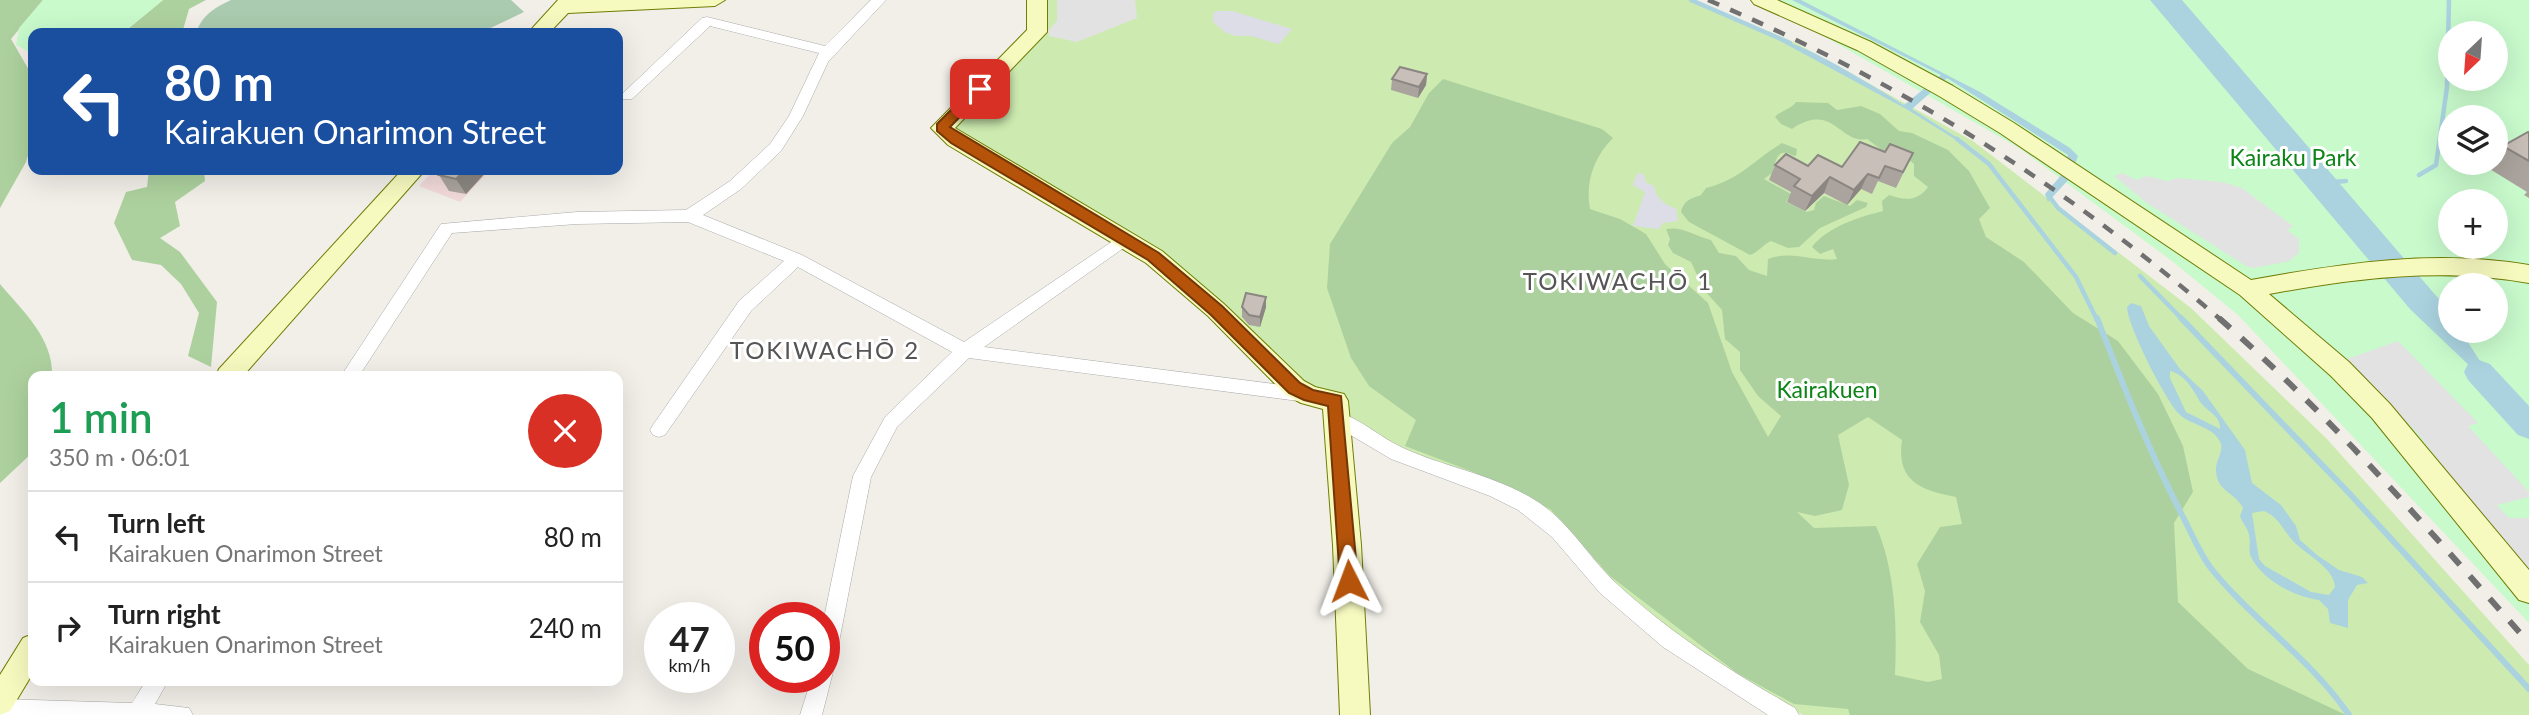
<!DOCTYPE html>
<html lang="en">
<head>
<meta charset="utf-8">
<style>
  :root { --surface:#fff; --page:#f2f2f2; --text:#222; --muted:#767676; --line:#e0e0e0 }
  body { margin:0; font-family:Lato,sans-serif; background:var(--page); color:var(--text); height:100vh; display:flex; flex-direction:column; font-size:26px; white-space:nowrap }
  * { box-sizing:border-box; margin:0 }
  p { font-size:23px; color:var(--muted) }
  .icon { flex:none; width:38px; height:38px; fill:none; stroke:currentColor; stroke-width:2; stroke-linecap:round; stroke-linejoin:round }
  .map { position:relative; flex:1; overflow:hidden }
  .drawer { position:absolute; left:28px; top:371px; width:595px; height:315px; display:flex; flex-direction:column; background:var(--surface); border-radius:14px; box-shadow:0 7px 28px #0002 }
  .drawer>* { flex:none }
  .guide { position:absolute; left:28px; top:28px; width:595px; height:147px; border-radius:14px; box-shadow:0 7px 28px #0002; background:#1a4fa0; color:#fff; overflow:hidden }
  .needle { width:46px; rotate:205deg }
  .fabs { position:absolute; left:2438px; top:21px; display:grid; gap:14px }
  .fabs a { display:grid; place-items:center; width:70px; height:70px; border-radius:50%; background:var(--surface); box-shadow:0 7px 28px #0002; font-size:35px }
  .speed { position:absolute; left:644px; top:602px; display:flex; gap:14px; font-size:35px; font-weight:700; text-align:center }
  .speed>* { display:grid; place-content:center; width:91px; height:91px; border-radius:50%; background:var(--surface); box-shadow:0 7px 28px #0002; line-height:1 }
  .speed small { font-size:18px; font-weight:400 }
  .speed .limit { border:10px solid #d22; background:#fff; color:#111 }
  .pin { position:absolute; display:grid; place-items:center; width:60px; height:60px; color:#fff; margin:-30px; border-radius:14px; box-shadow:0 4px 10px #0006 }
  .me { position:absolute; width:77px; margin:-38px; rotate:357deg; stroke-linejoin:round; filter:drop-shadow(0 0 5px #0008) }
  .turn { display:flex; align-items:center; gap:24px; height:147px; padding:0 21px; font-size:32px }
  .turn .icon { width:91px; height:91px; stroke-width:2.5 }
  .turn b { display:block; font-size:49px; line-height:60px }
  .round { display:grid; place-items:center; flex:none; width:74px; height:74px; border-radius:37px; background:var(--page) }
  .headline { display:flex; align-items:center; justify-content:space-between; height:119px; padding:0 21px }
  h1 { font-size:42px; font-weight:600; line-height:52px; color:#1e9e55 }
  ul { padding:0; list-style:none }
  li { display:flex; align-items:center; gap:21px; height:91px; padding:0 21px; border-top:2px solid var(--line) }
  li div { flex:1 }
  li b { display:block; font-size:26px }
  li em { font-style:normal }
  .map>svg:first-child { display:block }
  .commercial { fill:#f2dad9 }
  .grass { fill:#cdebb0 }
  .forest { fill:#add19e; fill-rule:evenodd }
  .cemetery { fill:#aacbaf }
  .park { fill:#c8facc; fill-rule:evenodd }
  .parking { fill:#e2e2e2 }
  .plaza { fill:#dddde8 }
  .water { fill:#aad3df; fill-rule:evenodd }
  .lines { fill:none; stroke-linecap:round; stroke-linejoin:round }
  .stream-far1 { stroke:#aad3df; stroke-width:4.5 }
  .stream { stroke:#aad3df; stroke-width:6 }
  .river { fill:#aad3df; fill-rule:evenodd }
  .street-casing { stroke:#a9a9a9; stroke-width:1 }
  .secondary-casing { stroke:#707d05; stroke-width:2 }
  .street { fill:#fff; fill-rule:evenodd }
  .secondary { fill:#f7fabf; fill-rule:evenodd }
  .rail-far1 { stroke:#707070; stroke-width:4.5; stroke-dasharray:12 12; stroke-linecap:butt }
  .rail { stroke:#707070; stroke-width:6; stroke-dasharray:15 15; stroke-linecap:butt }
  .wall { fill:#aba49e }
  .shaded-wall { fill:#8b8681 }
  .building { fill:#c7bfb8; stroke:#8b8681; stroke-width:2 }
  .route { fill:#b45309; stroke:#753606; stroke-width:2 }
  .labels { text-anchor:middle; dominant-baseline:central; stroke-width:6; stroke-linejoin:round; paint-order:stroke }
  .park-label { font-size:23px; fill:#0c8416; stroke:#fff }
  .neighbourhood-label { font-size:24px; letter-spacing:2px; fill:#555; stroke:#fff }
</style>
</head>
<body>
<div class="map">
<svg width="2529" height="715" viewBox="0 0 2529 715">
  <rect width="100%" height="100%" fill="#f2efe9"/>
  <polygon class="commercial" points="434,170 490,170 460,202 419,186"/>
  <polygon class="grass" points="1039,0 1694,0 1796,43 1973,141 2191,308 2327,439 2529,665 2529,715 1803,715 1758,692 1683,639 1601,573 1566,527 1409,453 1347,417 1342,398 1328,389 1299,386 1214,300 950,125 1039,32"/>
  <g class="forest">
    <polygon points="0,0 43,0 11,39 33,77 33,140 26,162 0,208"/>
    <polygon points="163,0 206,0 189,9 182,33 123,33"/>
    <path d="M1443 79 1602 129 1613 138C1594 157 1585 182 1590 209L1620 219 1646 234 1665 264 1708 303 1732 372 1768 437 1781 416 1758 396 1740 370V352L1725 339 1722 310 1704 290 1691 262 1673 253 1668 245 1670 239 1666 229C1682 226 1695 236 1711 240L1719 253 1736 256 1749 270 1767 276 1768 259C1790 250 1813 262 1837 259L1833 249 1820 254 1812 247C1827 227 1859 217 1883 211L1882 201 1889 195C1905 201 1918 201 1928 187L1914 176V164L1906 157 1887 154 1867 139C1840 145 1833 101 1792 129L1781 124 1775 117C1781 110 1790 110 1796 102L1828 103 1837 110 1861 106 1880 114 1899 131 1912 133 1948 150 1969 171 1990 208 1979 219 1986 237 2024 262 2073 313 2118 341 2158 394 2183 446 2193 492 2174 523 2178 602 2248 669 2346 715H1850L1848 709 1794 704 1737 673 1610 576 1550 509 1473 472 1405 446 1416 420 1369 386 1351 358 1327 288 1330 244 1392 143 1410 127 1429 93ZM1868 417 1902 440C1896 481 1920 490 1956 497L1962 524 1940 527 1917 564 1925 591 1920 622 1939 655 1942 679 1928 682 1895 675C1897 626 1896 572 1876 526L1814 528 1797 512 1815 516 1842 510 1849 485 1838 435Z"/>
    <path d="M1782 143 1797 149 1796 156C1792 156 1790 153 1786 153 1775 151 1775 167 1772 173L1764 179 1791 194 1786 202 1807 212 1814 210 1816 203 1824 196 1850 206 1857 200 1868 203 1866 207 1820 228 1799 247 1788 248 1771 241C1762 245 1759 252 1750 255L1689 222 1681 212C1683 201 1691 198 1701 195L1706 188C1739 180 1754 160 1782 143Z"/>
    <polygon points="149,170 204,170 205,181 175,202 180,226 160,238 180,252 217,302 211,367 188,356 199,313 181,284 161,265 132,260 114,223 126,192 147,187"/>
    <path d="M0 284C22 310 54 339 52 376H33V452L0 483Z"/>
  </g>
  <path class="cemetery" d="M231 0H511L524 12 480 33H196C202 15 214 8 231 0Z"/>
  <g class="park">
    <polygon points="43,0 163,0 123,33 33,33 33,54 16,45 19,28"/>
    <path d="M1761 0H2529V623L2238 315 2172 261 2019 148ZM2450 33H2496V79H2450ZM2450 117H2496V163H2450ZM2450 201H2496V247H2450ZM2450 285H2496V331H2450Z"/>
  </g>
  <g class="parking">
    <polygon points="1057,0 1135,0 1137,18 1077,42 1049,36 1048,31 1057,21"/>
    <polygon points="2123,173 2136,180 2147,176 2167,181 2177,178 2222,182 2242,188 2293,226 2287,230 2299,239 2299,253 2289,261 2254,268 2246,266 2147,203 2114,176"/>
    <polygon points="2398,341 2478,423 2468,426 2529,492 2529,497 2497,505 2509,518 2529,518 2529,571 2488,524 2418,434 2347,359"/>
  </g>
  <g class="plaza">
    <polygon points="1217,11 1232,11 1292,29 1279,44 1251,36 1237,36 1226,33 1213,22 1213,13"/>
    <polygon points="1638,172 1645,176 1645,182 1654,186 1656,194 1664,203 1676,209 1678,221 1663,223 1659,229 1633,226 1645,192 1633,185"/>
  </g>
  <g class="water">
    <path d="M1792 0H1801L1980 92 2070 148 2078 156 2070 178 2048 202 2045 194 2063 173 2068 155 1947 78 1912 109 1964 142 1961 143 1908 110 1780 41C1798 39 1884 92 1904 105L1941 75Z"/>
    <polygon points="2150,0 2182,0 2444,305 2450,314 2450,331 2461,331 2488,374 2508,399 2500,401 2474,370 2410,309"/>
    <path d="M2131 303 2141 306 2149 326 2180 369 2203 391 2245 450 2252 483 2281 505 2296 526 2300 540 2317 555 2339 570 2362 577 2368 583 2357 585 2348 600V628L2330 623 2328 609 2319 600C2295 597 2262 580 2251 557 2248 550 2251 542 2249 535 2248 528 2242 523 2240 516L2243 508C2235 492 2217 492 2216 471 2215 460 2226 450 2219 440 2211 426 2190 425 2179 414 2166 401 2127 325 2127 307ZM2170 371C2187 376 2192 389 2201 403 2208 412 2221 416 2220 429L2186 412 2170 378ZM2264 511C2279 517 2284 532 2295 543 2307 555 2334 568 2335 587L2329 595 2311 592 2265 566 2259 559 2252 513Z"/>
  </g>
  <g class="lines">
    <g class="stream-far1">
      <polyline points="1691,0 1790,43"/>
      <polyline points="1957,139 1989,164 2076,277 2097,320"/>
      <polyline points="2419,175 2436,165 2447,87 2449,0"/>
      <polyline points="2332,182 2346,181"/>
      <polyline points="2049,196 2058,208 2115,253"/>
      <polyline points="2140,276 2183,320"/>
    </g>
    <g class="stream">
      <path d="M2097 318C2123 385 2149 451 2182 515 2191 532 2199 552 2210 567 2252 620 2311 659 2349 715"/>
      <polyline points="2181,318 2349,493 2529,689"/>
    </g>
    <polygon class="river" points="2479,360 2490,364 2529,406 2529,439 2518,435 2468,380 2464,372 2468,364"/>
    <g class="street-casing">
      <g id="street">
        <polygon points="871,0 886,0 828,62 803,116 781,151 741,189 703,215 802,255 964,342 1126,232 1132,234 1134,238 1132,242 984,347 1306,388 1312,390 1315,395 1312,400 1306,402 969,358 897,427 871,477 834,668 822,715 800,715 812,677 824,677 824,618 853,476 885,417 952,352 798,267 751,311 665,435 659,437 653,435 650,430 653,425 739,301 784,261 688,222 577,224 452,233 359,376 341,376 441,224 577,212 686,210 730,181 770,144 789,116 819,53 710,26 632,99 622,99 620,96 702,18 707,17 825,46"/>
        <path d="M1338 412C1361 419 1381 438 1403 448 1449 469 1503 476 1545 507 1573 528 1591 560 1617 584 1671 634 1732 672 1795 708L1799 715H1768L1663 647 1600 593 1552 537 1518 510 1490 496 1391 459 1332 424 1329 419 1332 414Z"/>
        <polygon points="146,681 168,681 155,704 189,708 193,715 0,715 0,699 132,703"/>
      </g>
    </g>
    <g class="secondary-casing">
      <g id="secondary">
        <polygon points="558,0 725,0 715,6 568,13 549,33 528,33"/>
        <polygon points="1027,0 1047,0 1047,32 955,128 1162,251 1224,304 1304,381 1315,387 1344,394 1348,401 1361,545 1370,715 1340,715 1333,545 1323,409 1301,403 1286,395 1208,316 1146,263 948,145 931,128 1027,30"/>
        <path d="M1751 0H1777L1871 42 1953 86 2014 123 2251 280C2344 263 2435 249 2529 265V283C2441 267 2356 278 2269 294L2349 362 2390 404 2529 570V603L2519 600 2372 418 2331 376 2240 295 2000 133 1939 96 1857 50 1754 4Z"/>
        <polygon points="402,170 425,170 243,376 216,376 219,369"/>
        <polygon points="33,634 33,673 10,711 0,715 0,675 23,638"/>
      </g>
    </g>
    <use href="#street" class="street"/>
    <use href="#secondary" class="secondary"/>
    <path class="rail-far1" d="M1708 0C1900 82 2063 183 2221 320"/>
    <path class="rail" d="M2219 318C2332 417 2430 531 2529 643"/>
  </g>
  <g class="wall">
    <polygon points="1427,74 1426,85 1418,98 1391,90 1392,79"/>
    <polygon points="2529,133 2529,198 2524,195 2527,192 2485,166 2487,163 2496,163 2496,154 2503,146"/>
    <polygon points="1885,152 1913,153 1896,188 1878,181 1872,194 1861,189 1847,205 1824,193 1805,211 1787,202 1791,192 1769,180 1775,165 1842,167"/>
    <polygon points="488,170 466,194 449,191 439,175"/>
    <polygon points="1242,307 1266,307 1260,327 1249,325 1242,317"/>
  </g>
  <g class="shaded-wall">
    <polygon points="1427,74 1426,85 1418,98 1419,87"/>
    <polygon points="465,170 488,170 466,194 456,179"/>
    <polygon points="1868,174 1861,189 1847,205 1854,190"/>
    <polygon points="1830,177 1824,193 1805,211 1812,196"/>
    <polygon points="1266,297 1266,307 1260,327 1260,317"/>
  </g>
  <g class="building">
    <polygon points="1400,67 1427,74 1419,87 1392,79"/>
    <polygon points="2528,132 2529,133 2529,161 2503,146"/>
    <polygon points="1860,142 1885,152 1890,144 1913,153 1903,172 1885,166 1879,178 1868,174 1854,190 1830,177 1812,196 1794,186 1800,179 1775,165 1786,154 1808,166 1818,155 1842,167"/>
    <polygon points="445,170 465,170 456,179 439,175"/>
    <polygon points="1246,293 1266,297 1260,317 1249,315 1242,307"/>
  </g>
  <polygon class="route" points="980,85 986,89 984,92 950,127 1159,253 1222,306 1300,383 1313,390 1341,396 1358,581 1355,587 1349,589 1342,587 1340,581 1328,406 1304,400 1289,393 1211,315 1148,260 951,143 937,131 937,124 975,86"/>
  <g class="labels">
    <g class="park-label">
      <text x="2293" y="157">Kairaku Park</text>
      <text x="1827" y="389">Kairakuen</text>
    </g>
    <g class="neighbourhood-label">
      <text x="1618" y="280">TOKIWACHŌ 1</text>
      <text x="825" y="349">TOKIWACHŌ 2</text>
    </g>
  </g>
</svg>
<div class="fabs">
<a><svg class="needle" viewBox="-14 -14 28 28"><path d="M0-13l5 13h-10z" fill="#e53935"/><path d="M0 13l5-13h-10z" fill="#767676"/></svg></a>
<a><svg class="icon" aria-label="layers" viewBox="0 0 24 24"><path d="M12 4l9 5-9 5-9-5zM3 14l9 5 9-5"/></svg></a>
<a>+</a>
<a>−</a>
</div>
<div class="speed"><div>47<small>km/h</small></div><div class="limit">50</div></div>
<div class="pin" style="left:980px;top:89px;background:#d93025"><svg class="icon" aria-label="arrive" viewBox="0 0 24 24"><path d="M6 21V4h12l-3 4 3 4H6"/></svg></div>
<svg class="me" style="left:1349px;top:581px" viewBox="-20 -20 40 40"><path d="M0-17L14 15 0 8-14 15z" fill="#b45309" stroke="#fff" stroke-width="4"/></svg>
<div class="guide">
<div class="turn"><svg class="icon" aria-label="left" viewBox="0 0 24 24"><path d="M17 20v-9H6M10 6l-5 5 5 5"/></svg><div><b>80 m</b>Kairakuen Onarimon Street</div></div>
</div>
<section class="drawer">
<div class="headline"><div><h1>1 min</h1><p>350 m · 06:01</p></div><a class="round" style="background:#d93025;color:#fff"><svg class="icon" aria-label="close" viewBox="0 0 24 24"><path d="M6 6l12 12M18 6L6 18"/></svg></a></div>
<ul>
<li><svg class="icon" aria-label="left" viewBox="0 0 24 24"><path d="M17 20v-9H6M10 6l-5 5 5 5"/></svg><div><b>Turn left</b><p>Kairakuen Onarimon Street</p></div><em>80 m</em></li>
<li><svg class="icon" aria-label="right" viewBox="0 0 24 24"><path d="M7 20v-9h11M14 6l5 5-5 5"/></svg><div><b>Turn right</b><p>Kairakuen Onarimon Street</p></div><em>240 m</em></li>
</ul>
</section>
</div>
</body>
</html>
